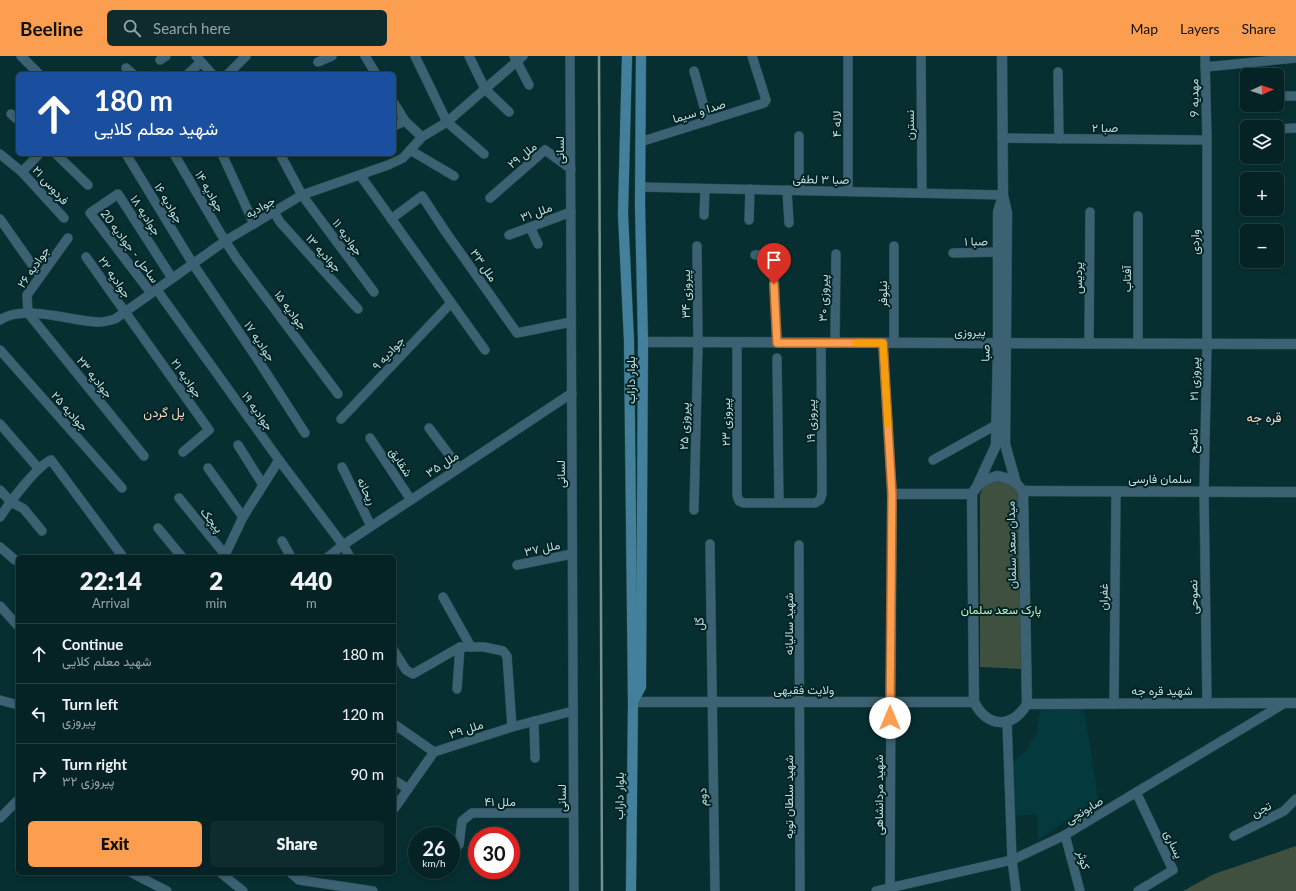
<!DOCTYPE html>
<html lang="en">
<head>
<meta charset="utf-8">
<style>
  :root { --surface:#052325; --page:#0e2b2d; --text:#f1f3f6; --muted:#97a4a7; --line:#264042; --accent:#fb9e50 }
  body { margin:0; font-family:Lato,Vazirmatn,sans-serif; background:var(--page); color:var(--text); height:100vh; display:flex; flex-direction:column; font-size:15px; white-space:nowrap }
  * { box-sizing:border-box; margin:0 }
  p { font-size:13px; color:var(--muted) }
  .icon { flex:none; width:22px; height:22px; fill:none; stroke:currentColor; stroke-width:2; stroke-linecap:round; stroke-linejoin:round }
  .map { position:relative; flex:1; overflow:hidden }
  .panel { position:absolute; left:16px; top:499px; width:380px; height:320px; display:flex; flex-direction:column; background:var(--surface); border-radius:6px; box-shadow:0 2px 6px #0003,0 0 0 1px var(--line) }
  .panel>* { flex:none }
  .banner { position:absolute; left:16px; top:16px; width:380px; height:84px; border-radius:6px; box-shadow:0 2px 6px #0003,0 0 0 1px var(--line); background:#1a4fa0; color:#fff; overflow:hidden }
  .needle { width:26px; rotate:87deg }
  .controls { position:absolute; left:1240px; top:12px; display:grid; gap:8px }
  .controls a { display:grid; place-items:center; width:44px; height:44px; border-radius:6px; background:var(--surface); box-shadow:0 2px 6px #0003,0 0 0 1px var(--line); font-size:20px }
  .speed { position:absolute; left:408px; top:771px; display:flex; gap:8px; font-size:20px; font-weight:700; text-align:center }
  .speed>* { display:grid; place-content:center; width:52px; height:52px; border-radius:50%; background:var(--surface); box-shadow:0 2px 6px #0003,0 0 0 1px var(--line); line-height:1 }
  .speed small { font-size:10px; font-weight:400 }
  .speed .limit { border:6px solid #d22; background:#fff; color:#111 }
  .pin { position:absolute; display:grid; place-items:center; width:34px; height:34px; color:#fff; margin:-41px -17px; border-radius:50% 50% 50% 0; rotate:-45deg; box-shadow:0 0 4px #0007 }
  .pin .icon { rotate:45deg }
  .me { position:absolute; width:44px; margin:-22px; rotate:0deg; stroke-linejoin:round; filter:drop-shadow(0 0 3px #0008) }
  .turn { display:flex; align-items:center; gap:14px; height:84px; padding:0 12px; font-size:18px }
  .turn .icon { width:52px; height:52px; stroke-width:2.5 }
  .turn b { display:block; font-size:28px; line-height:34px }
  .eta { display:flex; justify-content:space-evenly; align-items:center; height:68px; text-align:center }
  .eta b { font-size:24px; font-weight:800; line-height:28px }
  .primary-button { display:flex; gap:8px; margin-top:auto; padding:8px 12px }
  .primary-button a { flex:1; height:46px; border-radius:6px; background:var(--accent); color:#111; font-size:16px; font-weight:800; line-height:46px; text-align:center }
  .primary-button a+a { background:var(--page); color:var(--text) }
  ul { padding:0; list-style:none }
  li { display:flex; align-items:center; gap:12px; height:60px; padding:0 12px; border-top:1px solid var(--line) }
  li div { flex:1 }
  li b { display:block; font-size:15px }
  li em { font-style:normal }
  header { display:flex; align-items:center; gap:24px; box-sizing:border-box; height:56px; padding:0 20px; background:var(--accent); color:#111 }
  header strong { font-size:19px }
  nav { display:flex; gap:22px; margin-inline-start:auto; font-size:14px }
  .search { width:280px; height:36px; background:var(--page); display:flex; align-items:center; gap:10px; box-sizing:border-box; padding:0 14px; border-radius:6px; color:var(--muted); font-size:15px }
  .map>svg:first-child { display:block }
  .built { fill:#043a3d }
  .green { fill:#40503f }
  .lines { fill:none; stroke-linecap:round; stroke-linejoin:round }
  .minor-casing { stroke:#264b4d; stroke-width:10 }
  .tertiary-casing { stroke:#264b4d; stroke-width:11 }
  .secondary-casing { stroke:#264b4d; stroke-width:11 }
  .minor { stroke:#3c6172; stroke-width:9 }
  .tertiary { stroke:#3c6172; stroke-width:10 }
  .secondary { stroke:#42809b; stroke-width:10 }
  .rail { stroke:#759293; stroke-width:2.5 }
  .route-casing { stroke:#a36734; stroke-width:10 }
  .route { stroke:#fb9e50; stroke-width:7 }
  .slow { stroke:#f59e0b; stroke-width:7 }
  .labels { text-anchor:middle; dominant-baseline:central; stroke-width:4; stroke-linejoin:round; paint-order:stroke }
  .street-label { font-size:12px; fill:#c8dcdd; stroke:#002527 }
  .park-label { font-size:12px; fill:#c5f3c2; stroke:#002527 }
  .neighbourhood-label { font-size:13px; fill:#fcd4b7; stroke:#002527 }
</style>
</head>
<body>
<header>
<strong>Beeline</strong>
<div class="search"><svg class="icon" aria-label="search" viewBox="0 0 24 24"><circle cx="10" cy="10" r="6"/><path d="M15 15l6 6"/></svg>Search here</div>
<nav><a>Map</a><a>Layers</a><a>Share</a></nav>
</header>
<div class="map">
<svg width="1296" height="835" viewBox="0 0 1296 835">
  <rect width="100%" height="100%" fill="#072f31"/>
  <polygon class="built" points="1040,653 1084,653 1098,743 1038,784 1037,758 1014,760 1012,707 1028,692 1037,677"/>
  <g class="green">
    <path d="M996 424 1011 427 1019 436 1023 613 980 611V439C983 429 987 426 996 424Z"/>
    <polygon points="1296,790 1296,835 1183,835 1214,818"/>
  </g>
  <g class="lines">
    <g class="minor-casing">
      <g id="minor">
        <polyline points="21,0 39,18"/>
        <polyline points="196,0 212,18"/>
        <polyline points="365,0 376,18"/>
        <polyline points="415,0 447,66 484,98"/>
        <polyline points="469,0 485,33 509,56"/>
        <polyline points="514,0 529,29"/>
        <polyline points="570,0 574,835"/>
        <polyline points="921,0 922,137"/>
        <polyline points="1205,0 1207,84 1207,288 1204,435 1207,647"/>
        <polyline points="160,4 166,0"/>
        <polyline points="318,6 332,0"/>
        <polyline points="1205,11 1296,2"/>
        <polyline points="126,12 133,18"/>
        <polyline points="694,15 708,65"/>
        <polyline points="1058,16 1059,83"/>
        <polyline points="188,18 201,6"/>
        <polyline points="228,18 246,0"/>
        <polyline points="1277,40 1296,40"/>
        <polyline points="394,47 405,65 422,81"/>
        <polyline points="11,58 18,64"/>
        <polyline points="394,70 405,65"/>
        <polyline points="1277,73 1296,72"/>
        <polyline points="1002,82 1207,84"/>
        <polyline points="640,86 764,47 766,44 752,0"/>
        <polyline points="410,94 454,120"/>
        <polyline points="0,98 22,116 64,162"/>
        <polyline points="56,98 88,129"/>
        <polyline points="126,98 193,208 256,301 305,377"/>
        <polyline points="174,98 225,185 237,203 338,338"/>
        <polyline points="222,98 254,168"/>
        <polyline points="280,98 302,139 374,236"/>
        <polyline points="22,116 39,98"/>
        <polyline points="360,119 485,294"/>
        <polyline points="640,131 1003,139"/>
        <polyline points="787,134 789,167"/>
        <polyline points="799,134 799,80"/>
        <polyline points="848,135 848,0"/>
        <polyline points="490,142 545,94 571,113"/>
        <polyline points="274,156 280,166 358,253"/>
        <polyline points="704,159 705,133"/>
        <polyline points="0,163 40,220"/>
        <polyline points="391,163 422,140 445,175 517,277 571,266"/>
        <polyline points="749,164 750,133"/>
        <polyline points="530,171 538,188"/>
        <polyline points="509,179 571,156"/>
        <polyline points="68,182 27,239 28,257 144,400"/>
        <polyline points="953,197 998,196"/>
        <polyline points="755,199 773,198 777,287"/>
        <polyline points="86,201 209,374 183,396"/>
        <polyline points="157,234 279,404 343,489 350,501"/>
        <polyline points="151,237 90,157 118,138 172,222"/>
        <path d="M0 264C25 247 71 266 100 266 105 266 111 264 115 263L225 185 302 139 388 109 403 102 422 81 447 66 523 0"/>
        <polyline points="737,287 737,439 739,445 744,447 815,447 820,444 822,438 821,287"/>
        <polyline points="835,287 836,198"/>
        <polyline points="883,287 892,438 890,835"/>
        <polyline points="894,287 894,190"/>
        <polyline points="1089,287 1090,156"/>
        <polyline points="1138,287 1138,160"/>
        <polyline points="0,294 122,432"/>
        <polyline points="777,302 779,447"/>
        <polyline points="341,363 451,247"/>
        <polyline points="0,368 39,413"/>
        <polyline points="429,372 459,412"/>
        <polyline points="370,382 411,444"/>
        <polyline points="238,389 263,429"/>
        <polyline points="933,404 996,369"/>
        <polyline points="342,411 371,470"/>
        <polyline points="208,412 243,461"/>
        <polyline points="0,434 11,446 24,453 42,475"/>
        <polyline points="179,442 227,501"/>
        <polyline points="694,454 698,287 697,190"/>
        <path d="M0 461C10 446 36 411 51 404L123 501"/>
        <polyline points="158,472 182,501"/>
        <polyline points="282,485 291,501"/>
        <polyline points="710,488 715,835"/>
        <polyline points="799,489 800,835"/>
        <polyline points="0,491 15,504"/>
        <polyline points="223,501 225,499 243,461 279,404"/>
        <polyline points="328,501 343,489 572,337"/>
        <polyline points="517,509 572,498"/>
        <polyline points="443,541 471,591"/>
        <polyline points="0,550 18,570"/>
        <polyline points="394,595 406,614 413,618 460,591 484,591 503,595 507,600 512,671"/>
        <polyline points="457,633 460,591"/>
        <polyline points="0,644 18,649"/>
        <polyline points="1114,648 1116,435"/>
        <polyline points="534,665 535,702"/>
        <polyline points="1007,665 1012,804 1016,835"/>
        <polyline points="394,668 434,696"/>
        <polyline points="394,724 408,733"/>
        <polyline points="1136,736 1173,814 1138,835"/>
        <polyline points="394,753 434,696 512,671 573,655"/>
        <polyline points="0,762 18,744"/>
        <polyline points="1065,779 1080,835"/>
        <polyline points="1234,780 1284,755 1296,743"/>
        <polyline points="451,788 459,789 462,765 472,757 573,757"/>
        <polyline points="132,817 167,835"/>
        <polyline points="221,817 243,835"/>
        <polyline points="291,817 299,824 373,835"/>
        <polyline points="876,835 1012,804 1065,779 1285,647"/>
      </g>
    </g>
    <g class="tertiary-casing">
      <g id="tertiary">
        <polyline points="1002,0 1003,139 1007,157 1005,388 1016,427"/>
        <polyline points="643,286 1296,288"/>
        <path d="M997 420C1009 422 1015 425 1023 435L1027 648C1012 673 988 672 974 646L972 438C979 426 984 424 997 420Z"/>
        <polyline points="978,428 996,389 998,288 998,156 1002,143"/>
        <polyline points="1023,435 1296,436"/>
        <polyline points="892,438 972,438"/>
        <polyline points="633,646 974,646"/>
        <polyline points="1027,648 1296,647"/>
      </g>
    </g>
    <g class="secondary-casing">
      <g id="secondary">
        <polyline points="627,0 623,158 629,285 633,646 631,835"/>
        <polyline points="634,644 641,631 643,286 640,149 641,0"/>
      </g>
    </g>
    <use href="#minor" class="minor"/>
    <use href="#tertiary" class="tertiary"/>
    <use href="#secondary" class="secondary"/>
    <polyline class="rail" points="599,0 602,835"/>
  </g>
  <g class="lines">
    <g class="route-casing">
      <polyline id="route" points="774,228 777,287 883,287 892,438 890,662"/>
    </g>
    <use href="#route" class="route"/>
    <polyline class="slow" points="856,287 883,287 888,368"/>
  </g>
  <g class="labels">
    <g class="street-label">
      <text transform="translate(1194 42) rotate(-91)">مهدیه 9</text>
      <text transform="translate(699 55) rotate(-17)">صدا و سیما</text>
      <text transform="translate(836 68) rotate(-90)">لاله ۴</text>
      <text transform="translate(909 69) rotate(-90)">نسترن</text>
      <text x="1105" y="71">صبا ۲</text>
      <text transform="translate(559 94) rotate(-90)">لسانی</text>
      <text transform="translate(522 99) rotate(-39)">ملل ۲۹</text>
      <text transform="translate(821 123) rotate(1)">صبا ۳ لطفی</text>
      <text transform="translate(51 129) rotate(48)">فردوس ۲۱</text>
      <text transform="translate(210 135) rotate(60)">جوادیه ۱۴</text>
      <text transform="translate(169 147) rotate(59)">جوادیه ۱۶</text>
      <text transform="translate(260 151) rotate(-30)">جوادیه</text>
      <text transform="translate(536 156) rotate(-20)">ملل ۳۱</text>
      <text transform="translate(146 159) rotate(57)">جوادیه ۱۸</text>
      <text transform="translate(348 181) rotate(54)">جوادیه ۱۱</text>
      <text transform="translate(976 185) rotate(-1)">صبا ۱</text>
      <text transform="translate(1194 186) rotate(-90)">واردی</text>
      <text transform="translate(130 190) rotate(53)">ساحل - جوادیه 20</text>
      <text transform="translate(324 197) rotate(48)">جوادیه ۱۳</text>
      <text transform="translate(484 209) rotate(55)">ملل ۳۳</text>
      <text transform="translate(33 211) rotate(-56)">جوادیه ۲۶</text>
      <text transform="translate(115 221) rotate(55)">جوادیه ۲۲</text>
      <text transform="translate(1077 222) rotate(-90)">پردیس</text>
      <text transform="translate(1126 223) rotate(-90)">آفتاب</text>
      <text transform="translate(685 238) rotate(-90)">پیروزی ۳۴</text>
      <text transform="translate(882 238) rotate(-90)">نیلوفر</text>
      <text transform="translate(823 242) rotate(-89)">پیروزی ۳۰</text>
      <text transform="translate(291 254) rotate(53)">جوادیه ۱۵</text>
      <text x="970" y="275">پیروزی</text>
      <text transform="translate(260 285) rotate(56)">جوادیه ۱۷</text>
      <text transform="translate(388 297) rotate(-47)">جوادیه ۹</text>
      <text transform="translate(985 297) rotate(-89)">صبا</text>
      <text transform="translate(95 321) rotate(51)">جوادیه ۲۳</text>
      <text transform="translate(187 322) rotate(55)">جوادیه ۲۱</text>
      <text transform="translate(1194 323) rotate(-89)">پیروزی ٢١</text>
      <text transform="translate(630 324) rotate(-90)">بلوار داراب</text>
      <text transform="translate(70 355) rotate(48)">جوادیه ۲۵</text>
      <text transform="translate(258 355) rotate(54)">جوادیه ۱۹</text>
      <text transform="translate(810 365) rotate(-90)">پیروزی ۱۹</text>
      <text transform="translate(725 366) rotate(-90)">پیروزی ۲۳</text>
      <text transform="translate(684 370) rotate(-89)">پیروزی ۲۵</text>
      <text transform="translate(1193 385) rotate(-89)">ناصح</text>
      <text transform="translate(401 406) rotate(57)">شقایق</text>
      <text transform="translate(442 408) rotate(-33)">ملل ۳۵</text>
      <text transform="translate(560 418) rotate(-90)">لسانی</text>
      <text x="1160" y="422">سلمان فارسی</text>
      <text transform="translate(367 435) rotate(64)">ریحانه</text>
      <text transform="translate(212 464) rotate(51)">پیچک</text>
      <text transform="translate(1011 489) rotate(-91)">میدان سعد سلمان</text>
      <text transform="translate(542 492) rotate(-12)">ملل ۳۷</text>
      <text transform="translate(1103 541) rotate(-89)">غفران</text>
      <text transform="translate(1193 541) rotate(-91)">نصوحی</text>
      <text transform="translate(699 568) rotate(-91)">گل</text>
      <text transform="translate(788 568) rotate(-90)">شهید سالیانه</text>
      <text x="804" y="633">ولایت فقیهی</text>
      <text x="1162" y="634">شهید قره جه</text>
      <text transform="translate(466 673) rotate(-18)">ملل ۳۹</text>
      <text transform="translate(878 739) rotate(-90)">شهید مردانشاهی</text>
      <text transform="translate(619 740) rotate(-89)">بلوار داراب</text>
      <text transform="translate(702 741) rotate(-91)">دوم</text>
      <text transform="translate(788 741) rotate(-90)">شهید سلطان تویه</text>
      <text transform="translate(561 742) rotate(-90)">لسانی</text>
      <text x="500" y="745">ملل ۴۱</text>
      <text transform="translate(1261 753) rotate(-27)">تجن</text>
      <text transform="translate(1084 754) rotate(-31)">صابونچی</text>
      <text transform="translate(1174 788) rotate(65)">یساری</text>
      <text transform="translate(1084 804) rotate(75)">کوثر</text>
    </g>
    <g class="park-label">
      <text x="1001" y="553">پارک سعد سلمان</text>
    </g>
    <g class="neighbourhood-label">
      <text x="164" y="356">پل گردن</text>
      <text x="1264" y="361">قره جه</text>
    </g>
  </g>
</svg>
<div class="controls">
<a><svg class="needle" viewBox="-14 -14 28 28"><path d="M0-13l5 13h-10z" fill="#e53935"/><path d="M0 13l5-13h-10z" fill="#97a4a7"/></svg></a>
<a><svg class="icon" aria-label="layers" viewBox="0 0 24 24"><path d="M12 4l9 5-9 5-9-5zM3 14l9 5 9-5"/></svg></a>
<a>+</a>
<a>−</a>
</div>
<div class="speed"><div>26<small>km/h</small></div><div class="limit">30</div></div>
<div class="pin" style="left:774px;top:228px;background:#d93025"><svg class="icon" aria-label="arrive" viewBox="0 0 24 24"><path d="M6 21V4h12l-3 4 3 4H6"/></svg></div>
<svg class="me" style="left:890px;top:662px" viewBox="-20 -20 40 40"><circle r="19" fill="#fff"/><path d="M0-13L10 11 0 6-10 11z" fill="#fb9e50"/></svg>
<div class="banner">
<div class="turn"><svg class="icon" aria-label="ahead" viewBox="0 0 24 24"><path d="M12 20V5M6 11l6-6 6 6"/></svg><div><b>180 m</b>شهید معلم کلایی</div></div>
</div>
<section class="panel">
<div class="eta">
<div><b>22:14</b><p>Arrival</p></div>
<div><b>2</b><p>min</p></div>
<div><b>440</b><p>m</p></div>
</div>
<ul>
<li><svg class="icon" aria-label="ahead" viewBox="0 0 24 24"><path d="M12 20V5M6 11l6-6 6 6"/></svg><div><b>Continue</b><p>شهید معلم کلایی</p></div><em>180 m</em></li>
<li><svg class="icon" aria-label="left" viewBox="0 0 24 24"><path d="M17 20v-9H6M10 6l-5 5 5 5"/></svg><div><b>Turn left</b><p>پیروزی</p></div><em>120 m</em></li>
<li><svg class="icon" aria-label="right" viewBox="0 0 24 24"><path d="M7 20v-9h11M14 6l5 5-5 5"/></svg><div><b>Turn right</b><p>پیروزی ۳۲</p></div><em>90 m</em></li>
</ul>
<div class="primary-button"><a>Exit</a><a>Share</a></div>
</section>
</div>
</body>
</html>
